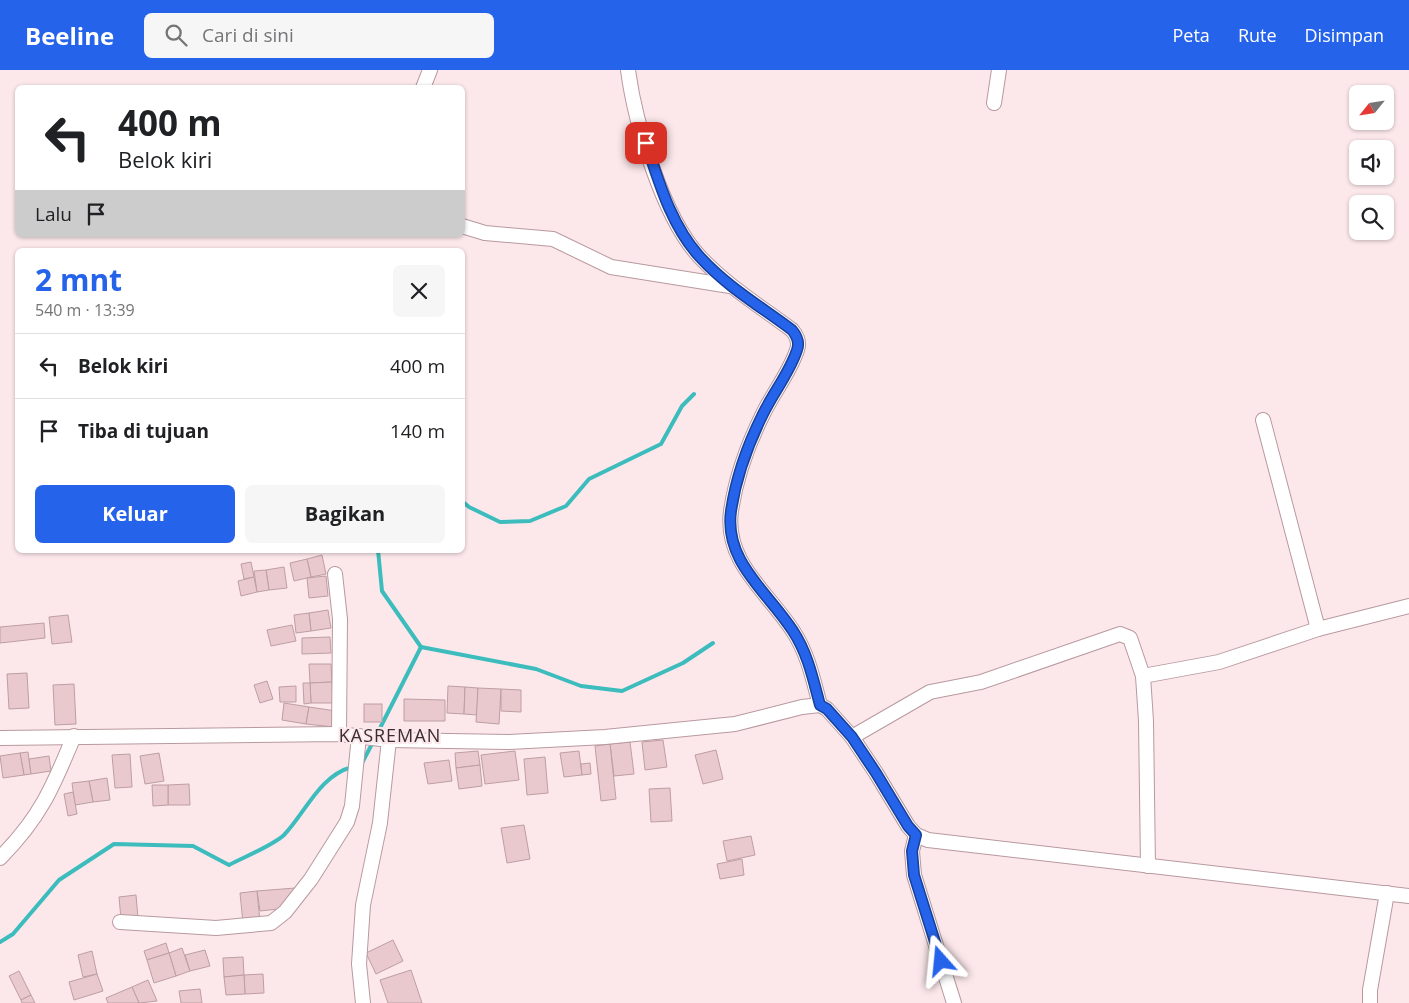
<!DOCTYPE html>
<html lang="id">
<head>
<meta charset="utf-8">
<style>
  :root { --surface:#fff; --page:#f6f6f6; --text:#202124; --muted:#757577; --line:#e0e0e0; --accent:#2563eb }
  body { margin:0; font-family:"Open Sans",sans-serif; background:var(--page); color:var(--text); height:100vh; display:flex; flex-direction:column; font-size:19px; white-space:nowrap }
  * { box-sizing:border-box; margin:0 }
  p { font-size:16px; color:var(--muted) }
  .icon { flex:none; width:28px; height:28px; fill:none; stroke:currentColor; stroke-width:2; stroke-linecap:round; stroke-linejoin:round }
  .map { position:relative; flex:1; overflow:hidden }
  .drawer { position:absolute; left:15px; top:178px; width:450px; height:305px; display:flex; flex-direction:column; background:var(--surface); border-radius:8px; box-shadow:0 1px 4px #0004 }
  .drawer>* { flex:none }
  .hud { position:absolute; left:15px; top:15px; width:450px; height:152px; border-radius:8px; box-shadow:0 1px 4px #0004; background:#fff; color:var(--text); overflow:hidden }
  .needle { width:32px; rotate:240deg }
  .tools { position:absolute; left:1349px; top:15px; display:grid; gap:10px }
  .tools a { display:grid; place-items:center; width:45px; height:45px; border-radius:8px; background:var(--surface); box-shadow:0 1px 4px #0004; font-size:25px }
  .pin { position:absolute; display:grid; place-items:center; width:42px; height:42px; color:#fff; margin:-21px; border-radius:10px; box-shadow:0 2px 8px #0006 }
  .me { position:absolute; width:55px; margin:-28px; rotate:342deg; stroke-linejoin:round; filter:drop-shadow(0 0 4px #0008) }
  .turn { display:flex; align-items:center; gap:18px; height:105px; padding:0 20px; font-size:22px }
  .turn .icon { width:65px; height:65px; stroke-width:2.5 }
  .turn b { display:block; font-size:35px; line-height:42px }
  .then { display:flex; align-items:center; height:48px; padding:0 20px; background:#0003; gap:10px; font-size:19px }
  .round { display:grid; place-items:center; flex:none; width:52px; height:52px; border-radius:8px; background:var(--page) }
  .overview { display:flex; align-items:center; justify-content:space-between; height:85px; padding:0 20px }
  h1 { font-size:30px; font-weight:700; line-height:38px; color:var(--accent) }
  .cta { display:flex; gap:10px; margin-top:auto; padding:10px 20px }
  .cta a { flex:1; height:58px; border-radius:8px; background:var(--accent); color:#fff; font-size:20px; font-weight:700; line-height:58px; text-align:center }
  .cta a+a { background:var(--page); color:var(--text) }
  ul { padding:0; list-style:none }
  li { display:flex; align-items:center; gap:15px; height:65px; padding:0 20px; border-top:1px solid var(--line) }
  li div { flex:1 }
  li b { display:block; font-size:19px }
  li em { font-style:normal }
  header { display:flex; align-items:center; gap:30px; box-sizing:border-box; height:70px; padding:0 25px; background:var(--accent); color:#fff }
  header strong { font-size:24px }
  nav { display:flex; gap:28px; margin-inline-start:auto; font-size:18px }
  .search { width:350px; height:45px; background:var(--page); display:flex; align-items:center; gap:12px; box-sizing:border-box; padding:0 18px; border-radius:8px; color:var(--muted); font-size:19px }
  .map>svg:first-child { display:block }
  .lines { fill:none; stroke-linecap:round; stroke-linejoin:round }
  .stream { stroke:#3cbcbc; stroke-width:4 }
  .building { fill:#e9c9ce; stroke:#bd9ea3 }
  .minor-casing { stroke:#b8999f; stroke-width:16 }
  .minor { stroke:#fff; stroke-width:14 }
  .route-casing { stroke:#184099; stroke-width:12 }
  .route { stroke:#2563eb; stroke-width:9 }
  .labels { text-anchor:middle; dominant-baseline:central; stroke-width:4.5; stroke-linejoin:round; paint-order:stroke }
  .quarter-label { font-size:18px; letter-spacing:1px; fill:#392d2f; stroke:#fce8eb }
</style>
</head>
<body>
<header>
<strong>Beeline</strong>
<div class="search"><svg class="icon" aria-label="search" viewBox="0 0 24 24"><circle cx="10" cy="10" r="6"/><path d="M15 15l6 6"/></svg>Cari di sini</div>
<nav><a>Peta</a><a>Rute</a><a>Disimpan</a></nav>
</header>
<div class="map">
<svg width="1409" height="933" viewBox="0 0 1409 933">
  <rect width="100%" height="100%" fill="#fce8eb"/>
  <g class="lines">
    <g class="stream">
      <polyline points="462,431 469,437 500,452 530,451 566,436 589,409 661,374 682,336 694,324"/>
      <polyline points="378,480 382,521 421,577"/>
      <polyline points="376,666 421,577 536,599 581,616 622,621 683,593 713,573"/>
      <polyline points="361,695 373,672"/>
      <path d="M0 872 13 864 59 810 114 774 193 776 229 795C244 787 272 776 284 765 306 742 319 706 352 697"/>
    </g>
  </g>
  <g class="building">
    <polygon points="322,485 326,504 311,507 307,489"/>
    <polygon points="307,489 311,507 294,511 290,493"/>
    <polygon points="251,492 254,507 244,509 241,494"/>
    <polygon points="284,497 287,518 269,520 266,500"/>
    <polygon points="266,500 269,520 257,522 254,501"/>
    <polygon points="326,506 328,526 309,528 307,508"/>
    <polygon points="254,507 257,522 241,526 238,511"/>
    <polygon points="328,540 331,558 311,561 309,543"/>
    <polygon points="309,543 311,561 296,563 294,545"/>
    <polygon points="68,545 72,572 52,574 49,547"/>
    <polygon points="44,553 45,568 0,573 0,557"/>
    <polygon points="292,555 296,571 271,576 267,560"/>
    <polygon points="330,567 331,583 302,584 302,568"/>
    <polygon points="309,594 331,594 332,612 310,613"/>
    <polygon points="27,603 29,638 9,639 7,604"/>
    <polygon points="267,611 273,629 260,633 254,615"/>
    <polygon points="332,612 333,633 311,633 310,613"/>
    <polygon points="303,613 310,613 311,633 304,634"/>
    <polygon points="74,614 76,654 55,655 53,615"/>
    <polygon points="296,616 296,632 280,632 279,617"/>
    <polygon points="448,616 465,617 464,644 447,643"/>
    <polygon points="465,617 478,618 477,645 464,644"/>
    <polygon points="478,618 501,619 499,654 476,652"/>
    <polygon points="501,619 521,620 521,642 501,641"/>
    <polygon points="404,629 445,630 445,651 404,651"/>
    <polygon points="284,633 309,637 306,654 282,650"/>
    <rect x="364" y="634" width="18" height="18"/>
    <polygon points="309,637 336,641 334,657 306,654"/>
    <polygon points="663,670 667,697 645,700 642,672"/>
    <polygon points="630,672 634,704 614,706 610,674"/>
    <polygon points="610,674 616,729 601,731 595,676"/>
    <polygon points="716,680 723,709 703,714 695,685"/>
    <polygon points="478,681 480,695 456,698 455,683"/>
    <polygon points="515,681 519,710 485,714 481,685"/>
    <polygon points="579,681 582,705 564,707 560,683"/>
    <polygon points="28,682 31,704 24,705 20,683"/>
    <polygon points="20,683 24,705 3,708 0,686"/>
    <polygon points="159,683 164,711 145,714 140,686"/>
    <polygon points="130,684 132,717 115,718 112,685"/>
    <polygon points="49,686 51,701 31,704 29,689"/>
    <polygon points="545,687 548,723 527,725 524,689"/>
    <polygon points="449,690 452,711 428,714 424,693"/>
    <polygon points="590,693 591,704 582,705 581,694"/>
    <polygon points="480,695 482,716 459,719 456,698"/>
    <polygon points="107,708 110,730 93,732 89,711"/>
    <polygon points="89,711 93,732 75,735 72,713"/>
    <polygon points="189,714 190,735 168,735 168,715"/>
    <polygon points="152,715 168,715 168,735 153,736"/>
    <polygon points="670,718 672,751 651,752 649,719"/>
    <polygon points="73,722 77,744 68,746 64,724"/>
    <polygon points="524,755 530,789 507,793 501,758"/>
    <polygon points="751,766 755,785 727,791 723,771"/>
    <polygon points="742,789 744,805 720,809 717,794"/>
    <polygon points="295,818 297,837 260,841 257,821"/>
    <polygon points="257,821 260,852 243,853 240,823"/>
    <polygon points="136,825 138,848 121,849 119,827"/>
    <polygon points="393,870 403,891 376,904 366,883"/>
    <polygon points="166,873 169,883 147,890 144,881"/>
    <polygon points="182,878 190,901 176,906 169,883"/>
    <polygon points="205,880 210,896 190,901 185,885"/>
    <polygon points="92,881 97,904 83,907 78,885"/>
    <polygon points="169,883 176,906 154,913 147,890"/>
    <polygon points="243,887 244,905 224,907 223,888"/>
    <polygon points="411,900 422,933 388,933 380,910"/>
    <polygon points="19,901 31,925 21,930 9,906"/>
    <polygon points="97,904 103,921 74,930 69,912"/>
    <polygon points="263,904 264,923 245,924 244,905"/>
    <polygon points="244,905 245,924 226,925 224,907"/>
    <polygon points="148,910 157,931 139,933 132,917"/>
    <polygon points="132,917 139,933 108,933 106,928"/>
    <polygon points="200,919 202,933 181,933 179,921"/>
    <polygon points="31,925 35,933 22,933 21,930"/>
  </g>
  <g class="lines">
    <g class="minor-casing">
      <g id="minor">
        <path d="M628 0C635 53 663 147 699 186 727 216 760 236 792 260 797 266 800 272 797 280 790 302 773 323 763 344 748 374 736 407 731 441 724 492 768 522 793 561 808 584 813 609 820 635"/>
        <polyline points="423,18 430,0"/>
        <polyline points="994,33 999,0"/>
        <polyline points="462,156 485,163 553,169 611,197 730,216"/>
        <polyline points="1263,350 1318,559"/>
        <polyline points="335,504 340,549 339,664"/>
        <polyline points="852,667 930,622 981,612 1120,564 1130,568 1143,606"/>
        <polyline points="0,668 339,664 389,670 509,672 605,667 735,654 802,637 820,635 827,639 852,667 876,703 908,756 916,765 928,770 1409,826"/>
        <polyline points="916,765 912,781 914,805 954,933"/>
        <path d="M0 788C40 748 53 717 74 666"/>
        <polyline points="1148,796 1146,651 1143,606 1219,592 1318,559 1409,536"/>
        <polyline points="120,852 216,858 271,853 285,842 311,809 347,752 352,736 359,666"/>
        <polyline points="363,933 359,894 363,835 380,753 389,670"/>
        <polyline points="1370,933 1370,920 1387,823"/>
      </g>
    </g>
    <use href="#minor" class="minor"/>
  </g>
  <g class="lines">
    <g class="route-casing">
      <path id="route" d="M646 73C659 112 671 155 699 186 726 216 760 236 792 260 797 266 800 272 797 280 790 302 773 323 763 344 748 374 736 407 731 441 724 492 768 522 793 561 808 584 813 609 820 635L827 639 852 667 876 703 908 756 916 765 912 781 914 805 941 891"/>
    </g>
    <use href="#route" class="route"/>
  </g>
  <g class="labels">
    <g class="quarter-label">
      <text x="390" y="665">KASREMAN</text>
    </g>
  </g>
</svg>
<div class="tools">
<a><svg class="needle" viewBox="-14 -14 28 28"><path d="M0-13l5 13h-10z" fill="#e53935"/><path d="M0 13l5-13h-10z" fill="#757577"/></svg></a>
<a><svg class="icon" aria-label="sound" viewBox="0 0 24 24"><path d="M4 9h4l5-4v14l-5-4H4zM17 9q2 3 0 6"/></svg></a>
<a><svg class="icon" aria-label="search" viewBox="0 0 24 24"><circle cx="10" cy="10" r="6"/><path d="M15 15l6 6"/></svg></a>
</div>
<div class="pin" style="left:646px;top:73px;background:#d93025"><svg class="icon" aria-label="arrive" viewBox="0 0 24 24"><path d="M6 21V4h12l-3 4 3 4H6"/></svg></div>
<svg class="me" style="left:941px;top:891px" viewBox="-20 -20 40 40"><path d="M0-17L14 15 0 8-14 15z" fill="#2563eb" stroke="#fff" stroke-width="4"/></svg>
<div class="hud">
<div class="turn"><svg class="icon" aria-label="left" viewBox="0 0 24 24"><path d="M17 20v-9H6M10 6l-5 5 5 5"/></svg><div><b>400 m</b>Belok kiri</div></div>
<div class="then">Lalu<svg class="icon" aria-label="arrive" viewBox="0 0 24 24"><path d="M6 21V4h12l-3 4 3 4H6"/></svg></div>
</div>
<section class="drawer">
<div class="overview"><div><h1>2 mnt</h1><p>540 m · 13:39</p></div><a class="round"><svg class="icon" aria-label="close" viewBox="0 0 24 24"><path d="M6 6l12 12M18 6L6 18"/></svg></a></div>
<ul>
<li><svg class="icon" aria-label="left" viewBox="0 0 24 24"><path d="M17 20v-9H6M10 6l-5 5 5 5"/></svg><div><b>Belok kiri</b></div><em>400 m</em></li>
<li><svg class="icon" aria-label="arrive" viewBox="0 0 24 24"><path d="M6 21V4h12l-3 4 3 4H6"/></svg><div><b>Tiba di tujuan</b></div><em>140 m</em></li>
</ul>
<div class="cta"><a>Keluar</a><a>Bagikan</a></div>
</section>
</div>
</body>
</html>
